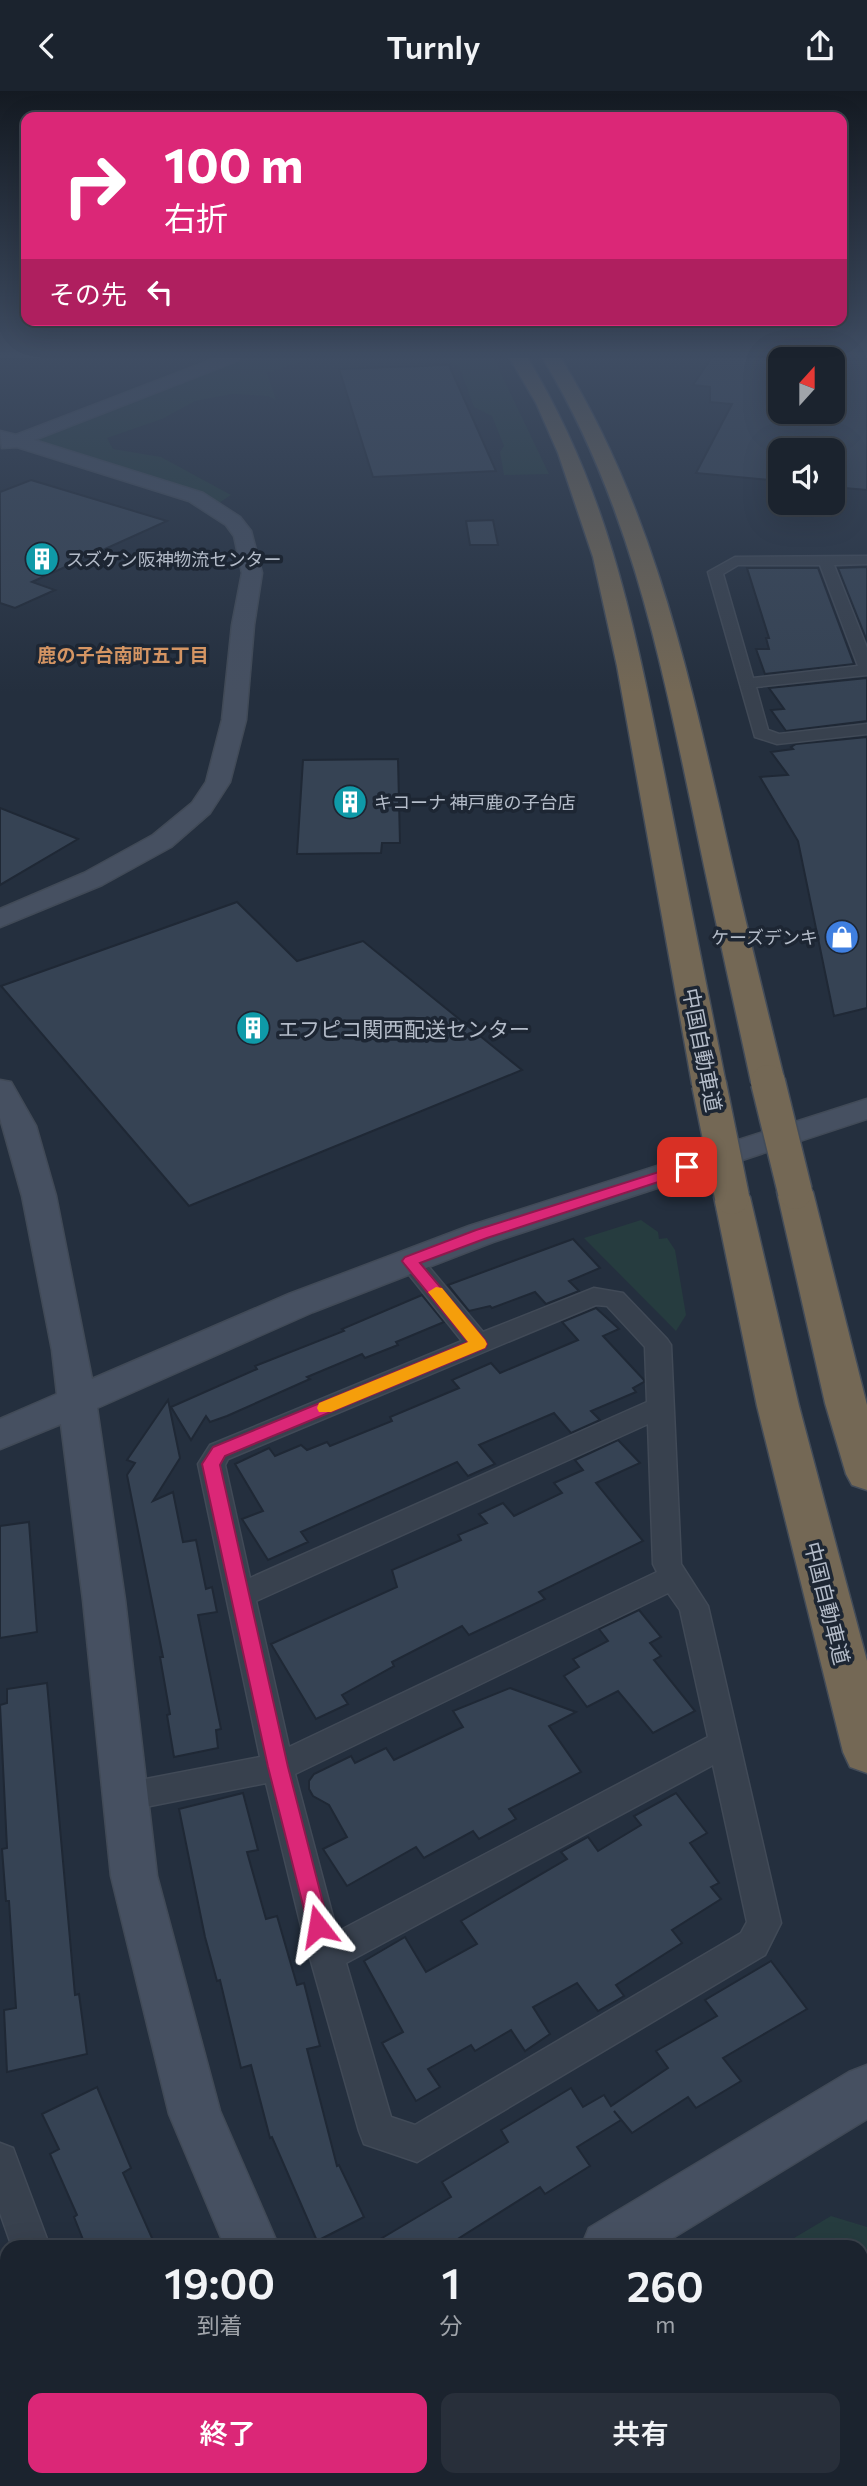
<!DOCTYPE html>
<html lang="ja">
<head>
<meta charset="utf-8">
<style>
  :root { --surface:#1b232e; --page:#282f3a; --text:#f1f3f6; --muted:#a0a4aa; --line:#39404a; --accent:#db2777 }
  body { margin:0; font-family:Commissioner,"Noto Sans JP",sans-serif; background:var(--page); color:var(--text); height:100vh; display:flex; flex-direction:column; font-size:26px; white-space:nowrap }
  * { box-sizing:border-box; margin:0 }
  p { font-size:23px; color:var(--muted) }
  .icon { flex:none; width:38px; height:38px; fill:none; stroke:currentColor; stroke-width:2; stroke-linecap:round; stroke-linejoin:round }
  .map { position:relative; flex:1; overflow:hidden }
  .side { position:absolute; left:0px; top:2149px; width:868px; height:247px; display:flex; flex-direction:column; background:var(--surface); border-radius:21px 21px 0 0; box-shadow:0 7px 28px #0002,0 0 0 2px var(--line) }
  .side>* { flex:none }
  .banner { position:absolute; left:21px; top:21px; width:826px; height:214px; border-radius:14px; box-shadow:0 7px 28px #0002,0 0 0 2px var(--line); background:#db2777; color:#fff; overflow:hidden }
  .needle { width:46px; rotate:21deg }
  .buttons { position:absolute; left:768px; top:256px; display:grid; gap:14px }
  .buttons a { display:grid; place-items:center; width:77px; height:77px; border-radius:14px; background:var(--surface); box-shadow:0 7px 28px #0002,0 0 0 2px var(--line); font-size:35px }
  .pin { position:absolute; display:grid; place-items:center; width:60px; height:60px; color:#fff; margin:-30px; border-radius:14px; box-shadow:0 4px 10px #0006 }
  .me { position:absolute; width:77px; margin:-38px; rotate:346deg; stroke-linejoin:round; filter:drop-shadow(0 0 5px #0008) }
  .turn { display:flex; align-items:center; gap:24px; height:147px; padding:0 28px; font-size:32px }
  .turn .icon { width:91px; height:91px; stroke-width:2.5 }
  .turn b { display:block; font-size:49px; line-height:60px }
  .then { display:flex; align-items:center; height:66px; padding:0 28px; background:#0003; gap:14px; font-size:26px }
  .eta { display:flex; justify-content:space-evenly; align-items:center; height:119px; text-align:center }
  .eta b { font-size:42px; font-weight:600; line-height:49px }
  .primary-button { display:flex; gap:14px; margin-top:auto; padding:14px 28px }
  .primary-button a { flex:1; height:80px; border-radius:14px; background:var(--accent); color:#fff; font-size:28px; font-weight:600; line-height:80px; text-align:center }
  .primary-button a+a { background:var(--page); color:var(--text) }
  header { display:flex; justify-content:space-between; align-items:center; height:91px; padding:0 28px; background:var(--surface); font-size:32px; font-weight:600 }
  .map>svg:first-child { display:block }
  .green { fill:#263c3f }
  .building { fill:#364354; stroke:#1f2835; stroke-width:2 }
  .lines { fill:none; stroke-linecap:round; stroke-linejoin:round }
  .street-casing { stroke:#414a57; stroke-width:3 }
  .secondary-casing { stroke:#414a57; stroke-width:3 }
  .highway-casing { stroke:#434c59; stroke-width:3 }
  .street { fill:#38414e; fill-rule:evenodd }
  .secondary { fill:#465061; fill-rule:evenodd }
  .highway { fill:#746855; fill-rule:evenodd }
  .highway-bridge-casing { stroke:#434c59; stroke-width:37; stroke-linecap:butt }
  .highway-bridge { stroke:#746855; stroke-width:34 }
  .route { fill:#db2777; stroke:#8e194d; stroke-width:2 }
  .slow { fill:#f59e0b }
  .labels { text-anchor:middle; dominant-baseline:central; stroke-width:7; stroke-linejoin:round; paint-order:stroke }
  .far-poi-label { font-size:18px; fill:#b4bcc9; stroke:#1d2633; text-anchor:start }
  .far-neighbourhood-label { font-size:19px; font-weight:bold; fill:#d59563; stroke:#1d2633 }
  .poi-label { font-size:21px; fill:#b4bcc9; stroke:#1d2633; text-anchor:start }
  .street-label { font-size:21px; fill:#b4bcc9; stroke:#1d2633 }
</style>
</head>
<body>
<header><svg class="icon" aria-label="back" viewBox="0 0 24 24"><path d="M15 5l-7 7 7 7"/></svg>Turnly<svg class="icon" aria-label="share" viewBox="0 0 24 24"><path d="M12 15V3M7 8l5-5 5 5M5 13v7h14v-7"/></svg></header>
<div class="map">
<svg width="867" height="2395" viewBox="0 0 867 2395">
  <rect width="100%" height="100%" fill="#242f3e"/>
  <g class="green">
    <polygon points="244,266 314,266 267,282 276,309 268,305 232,303 195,310 162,328 107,347 113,358 161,366 231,404 219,412 189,397 35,352 39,345"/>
    <polygon points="437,266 493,266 549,383 504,384 500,361 504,355 492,325 474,316 459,275"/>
    <polygon points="641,1129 658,1141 659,1148 667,1147 675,1159 686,1224 676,1240 584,1147"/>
    <polygon points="831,2125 867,2136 867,2395 747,2395 744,2389 861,2389 861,2156 779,2156"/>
    <polygon points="458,2389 629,2389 618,2395 462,2395"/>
  </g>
  <g class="building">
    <polygon points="712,266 780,266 780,320 833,320 833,266 867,266 867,399 833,396 833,359 780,359 780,390 696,382 732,313 710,311 710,296 693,294"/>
    <polygon points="449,274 496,380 373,386 339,278"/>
    <polygon points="31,389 167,430 32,491 55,499 15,517 0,512 0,401"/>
    <polygon points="493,429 498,454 470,454 466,430"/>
    <polygon points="867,476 867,550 838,477"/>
    <polygon points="747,477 818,477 854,573 765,583 756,558 769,558 766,547 769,547"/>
    <polygon points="867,587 867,630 786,640 771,619 784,618 769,597"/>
    <polygon points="867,646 867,917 834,925 798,750 760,686 788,684 771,661 793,658 791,656 796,653"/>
    <polygon points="398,668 400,752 382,752 381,762 297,763 303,669"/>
    <polygon points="0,717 78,748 0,794"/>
    <polygon points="237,811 297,870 363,850 522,979 189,1115 1,895"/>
    <polygon points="573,1148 600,1177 569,1190 579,1200 546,1213 535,1201 492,1217 490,1215 469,1220 448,1194"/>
    <polygon points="422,1204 444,1231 396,1251 398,1254 365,1267 362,1263 307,1286 310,1288 227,1325 210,1331 206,1325 191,1349 171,1316 257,1278 255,1275 344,1240 342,1238"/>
    <polygon points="596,1217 619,1238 603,1245 644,1289 644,1291 633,1297 636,1301 591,1320 600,1329 571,1342 554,1322 479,1354 495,1373 468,1385 457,1371 301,1441 308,1451 268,1469 242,1428 263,1420 235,1373 269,1357 275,1365 301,1354 307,1359 327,1351 330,1355 392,1330 390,1326 459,1297 452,1289 491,1272 500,1282 578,1249 562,1231"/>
    <polygon points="168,1309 180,1367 153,1410 173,1401 183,1451 196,1449 206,1498 212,1496 217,1521 198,1524 221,1638 216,1639 218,1657 174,1666 167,1624 170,1623 160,1566 163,1566 127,1384 135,1372 127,1369"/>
    <polygon points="618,1349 640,1372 596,1392 643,1450 539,1501 545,1508 469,1544 462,1535 392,1571 394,1575 342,1604 348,1613 316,1628 271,1553 397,1496 392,1479 461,1449 458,1444 487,1432 479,1423 503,1412 514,1425 562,1402 554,1392 583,1379 575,1369"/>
    <polygon points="29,1431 37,1541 0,1547 0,1435"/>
    <polygon points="639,1519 661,1546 650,1552 661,1565 654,1569 695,1620 653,1642 618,1600 587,1616 564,1585 579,1576 573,1568 608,1550 599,1538"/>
    <polygon points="47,1592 75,1904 79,1903 87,1963 7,1981 4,1919 16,1917 9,1810 6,1810 2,1758 7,1757 0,1614 7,1612 7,1598"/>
    <polygon points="510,1597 576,1621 549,1635 581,1681 509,1718 516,1728 479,1748 473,1740 424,1767 416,1756 347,1795 323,1758 347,1746 329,1714 313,1705 309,1698 309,1690 314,1683 351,1665 355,1672 386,1657 394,1669 463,1636 453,1620"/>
    <polygon points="243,1702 258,1759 247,1761 266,1828 277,1825 297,1894 304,1892 320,1955 307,1958 337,2075 339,2074 364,2126 317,2150 272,2046 270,2047 251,1974 241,1977 220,1889 217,1890 205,1846 179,1718"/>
    <polygon points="676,1702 707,1742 690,1752 719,1792 711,1796 721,1808 672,1839 682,1852 616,1894 624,1905 598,1920 577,1892 533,1916 550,1943 525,1960 511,1939 475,1960 471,1954 428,1978 440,1996 416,2010 382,1952 403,1941 364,1870 405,1846 426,1881 477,1853 461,1830 567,1768 561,1761 588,1746 598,1760 641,1734 634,1725"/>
    <polygon points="771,1870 807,1918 723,1967 741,1990 696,2017 688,2006 632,2042 614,2020 621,2029 577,2056 590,2075 545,2103 540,2096 445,2156 367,2156 451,2106 442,2091 508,2051 501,2039 571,1997 583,2016 604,2004 611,2015 668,1977 656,1960 717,1925 705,1909"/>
    <polygon points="97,1996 131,2077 123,2082 156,2156 86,2156 74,2126 77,2124 50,2063 59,2058 42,2023"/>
  </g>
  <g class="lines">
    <g class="street-casing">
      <g id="street">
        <path d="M867 465V473L834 474 867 557V584L756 596 768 639 779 643 867 633V643L777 653 755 646 708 481 735 466ZM738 474H820L858 575 753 587 723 483Z"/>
        <path d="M410 1162 419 1164 483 1241 594 1197 623 1202 667 1248 671 1254 681 1473 708 1515 781 1832 765 1864 417 2071 364 2053 359 2040 301 1835 266 1692 125 1720 114 1716 109 1706 114 1696 125 1692 260 1666 198 1373 210 1354 462 1250 398 1170 401 1164ZM596 1214 607 1215 645 1256 647 1311 250 1487 225 1374 228 1368ZM648 1333 653 1473 657 1481 289 1656 256 1510ZM668 1502 680 1519 708 1646 337 1841 295 1683ZM713 1674 747 1831 741 1842 415 2034 391 2026 346 1872Z"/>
        <polygon points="0,2052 13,2057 50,2156 12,2156 0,2122"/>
        <polygon points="7,2251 7,2293 0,2296 0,2254"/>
      </g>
    </g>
    <g class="secondary-casing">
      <g id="secondary">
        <polygon points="219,266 241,266 239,269 34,349 203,402 240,426 251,440 262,482 254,534 246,629 230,691 210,722 171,756 102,794 0,836 0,818 84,782 153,744 192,712 206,691 222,629 232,534 242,482 234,445 226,434 189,410 17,356 2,357 0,340 16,344"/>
        <polygon points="0,989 11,991 36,1035 56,1105 92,1288 289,1203 469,1135 867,1008 867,1028 493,1151 313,1221 97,1317 125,1509 157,1785 220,2020 279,2156 225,2156 169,2023 111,1785 83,1509 61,1333 0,1358 0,1328 57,1303 52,1259 22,1105 0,1027"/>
        <polygon points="867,1974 867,2028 658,2156 581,2156 589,2137 849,1981"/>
        <polygon points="184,2389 250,2389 248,2395 182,2395"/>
      </g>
    </g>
    <g class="highway-casing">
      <g id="highway">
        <path d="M509 266H527C609 401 634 534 665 686 685 788 706 891 726 993L721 1000 709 1003 697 1000 692 993 617 575 593 466 558 362 536 312Z"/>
        <path d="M542 266H560C648 407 684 563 721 723 741 813 763 902 785 991L780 998 768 1001 756 998 751 991C732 903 712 815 694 727 660 565 629 410 542 266Z"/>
        <polygon points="795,1089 808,1093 813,1101 867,1314 867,1399 852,1394 846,1383 825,1312 777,1101 782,1093"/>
        <polygon points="732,1094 745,1098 750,1106 799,1315 867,1570 867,1682 850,1676 843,1661 757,1315 714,1106 719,1098"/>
      </g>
    </g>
    <use href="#street" class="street"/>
    <use href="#secondary" class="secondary"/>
    <use href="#highway" class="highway"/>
    <g class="highway-bridge-casing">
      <g id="highway-bridge">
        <polyline points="768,991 795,1101"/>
        <polyline points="709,993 732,1106"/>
      </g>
    </g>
    <use href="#highway-bridge" class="highway-bridge"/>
  </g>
  <linearGradient id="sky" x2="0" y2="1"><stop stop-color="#141a22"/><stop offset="0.44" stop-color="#3f4d63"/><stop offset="1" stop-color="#3f4d63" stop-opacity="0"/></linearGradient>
  <rect width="867" height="601" fill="url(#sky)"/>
  <polygon class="route" points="687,1072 694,1076 692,1080 487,1147 420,1172 485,1249 487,1253 485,1257 225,1365 220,1374 288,1676 329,1835 326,1842 318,1845 310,1842 268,1676 202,1373 213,1356 468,1251 405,1174 402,1170 405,1166 476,1139"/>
  <polygon class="slow" points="436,1196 442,1197 485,1249 487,1253 485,1257 331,1321 319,1321 317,1317 319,1312 468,1251 428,1201"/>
  <defs>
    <g id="building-disc" transform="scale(1.75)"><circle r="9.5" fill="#0f9aa8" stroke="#1d2633"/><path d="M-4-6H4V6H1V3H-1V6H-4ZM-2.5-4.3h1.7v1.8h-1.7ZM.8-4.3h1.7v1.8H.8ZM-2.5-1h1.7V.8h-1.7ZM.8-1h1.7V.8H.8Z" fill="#fff"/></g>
    <g id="shop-disc" transform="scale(1.75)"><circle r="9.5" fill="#3f7fe0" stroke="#1d2633"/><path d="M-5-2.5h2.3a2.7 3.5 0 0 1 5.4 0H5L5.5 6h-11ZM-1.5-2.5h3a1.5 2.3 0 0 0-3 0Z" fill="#fff"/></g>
  </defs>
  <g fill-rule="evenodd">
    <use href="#building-disc" x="42" y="468"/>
    <use href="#building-disc" x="350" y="711"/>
    <use href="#shop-disc" x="842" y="846"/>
    <use href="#building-disc" x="253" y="937"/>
  </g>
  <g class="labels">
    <g class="far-poi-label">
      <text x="66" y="468">スズケン阪神物流センター</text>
      <text x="374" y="711">キコーナ 神戸鹿の子台店</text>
      <text x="818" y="846" text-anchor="end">ケーズデンキ</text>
    </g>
    <g class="far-neighbourhood-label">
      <text x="123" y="563">鹿の子台南町五丁目</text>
    </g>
    <g class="poi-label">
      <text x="278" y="937">エフピコ関西配送センター</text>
    </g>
    <g class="street-label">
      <text transform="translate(703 959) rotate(79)">中国自動車道</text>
      <text transform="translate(828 1512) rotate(76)">中国自動車道</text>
    </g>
  </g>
</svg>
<div class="buttons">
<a><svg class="needle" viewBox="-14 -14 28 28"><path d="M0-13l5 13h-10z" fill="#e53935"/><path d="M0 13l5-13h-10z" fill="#a0a4aa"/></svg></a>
<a><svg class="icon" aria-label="sound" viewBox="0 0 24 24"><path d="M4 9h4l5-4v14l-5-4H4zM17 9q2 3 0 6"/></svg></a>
</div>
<div class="pin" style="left:687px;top:1076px;background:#d93025"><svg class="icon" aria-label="arrive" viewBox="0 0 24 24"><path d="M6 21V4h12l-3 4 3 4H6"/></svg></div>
<svg class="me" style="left:318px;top:1835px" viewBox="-20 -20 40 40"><path d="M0-17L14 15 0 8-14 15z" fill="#db2777" stroke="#fff" stroke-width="4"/></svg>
<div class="banner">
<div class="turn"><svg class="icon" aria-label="right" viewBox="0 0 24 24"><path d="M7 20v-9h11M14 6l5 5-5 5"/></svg><div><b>100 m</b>右折</div></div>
<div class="then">その先<svg class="icon" aria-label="left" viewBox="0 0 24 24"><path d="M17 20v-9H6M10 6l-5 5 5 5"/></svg></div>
</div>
<section class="side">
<div class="eta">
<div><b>19:00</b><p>到着</p></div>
<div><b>1</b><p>分</p></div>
<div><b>260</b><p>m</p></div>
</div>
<div class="primary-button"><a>終了</a><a>共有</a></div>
</section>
</div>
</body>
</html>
